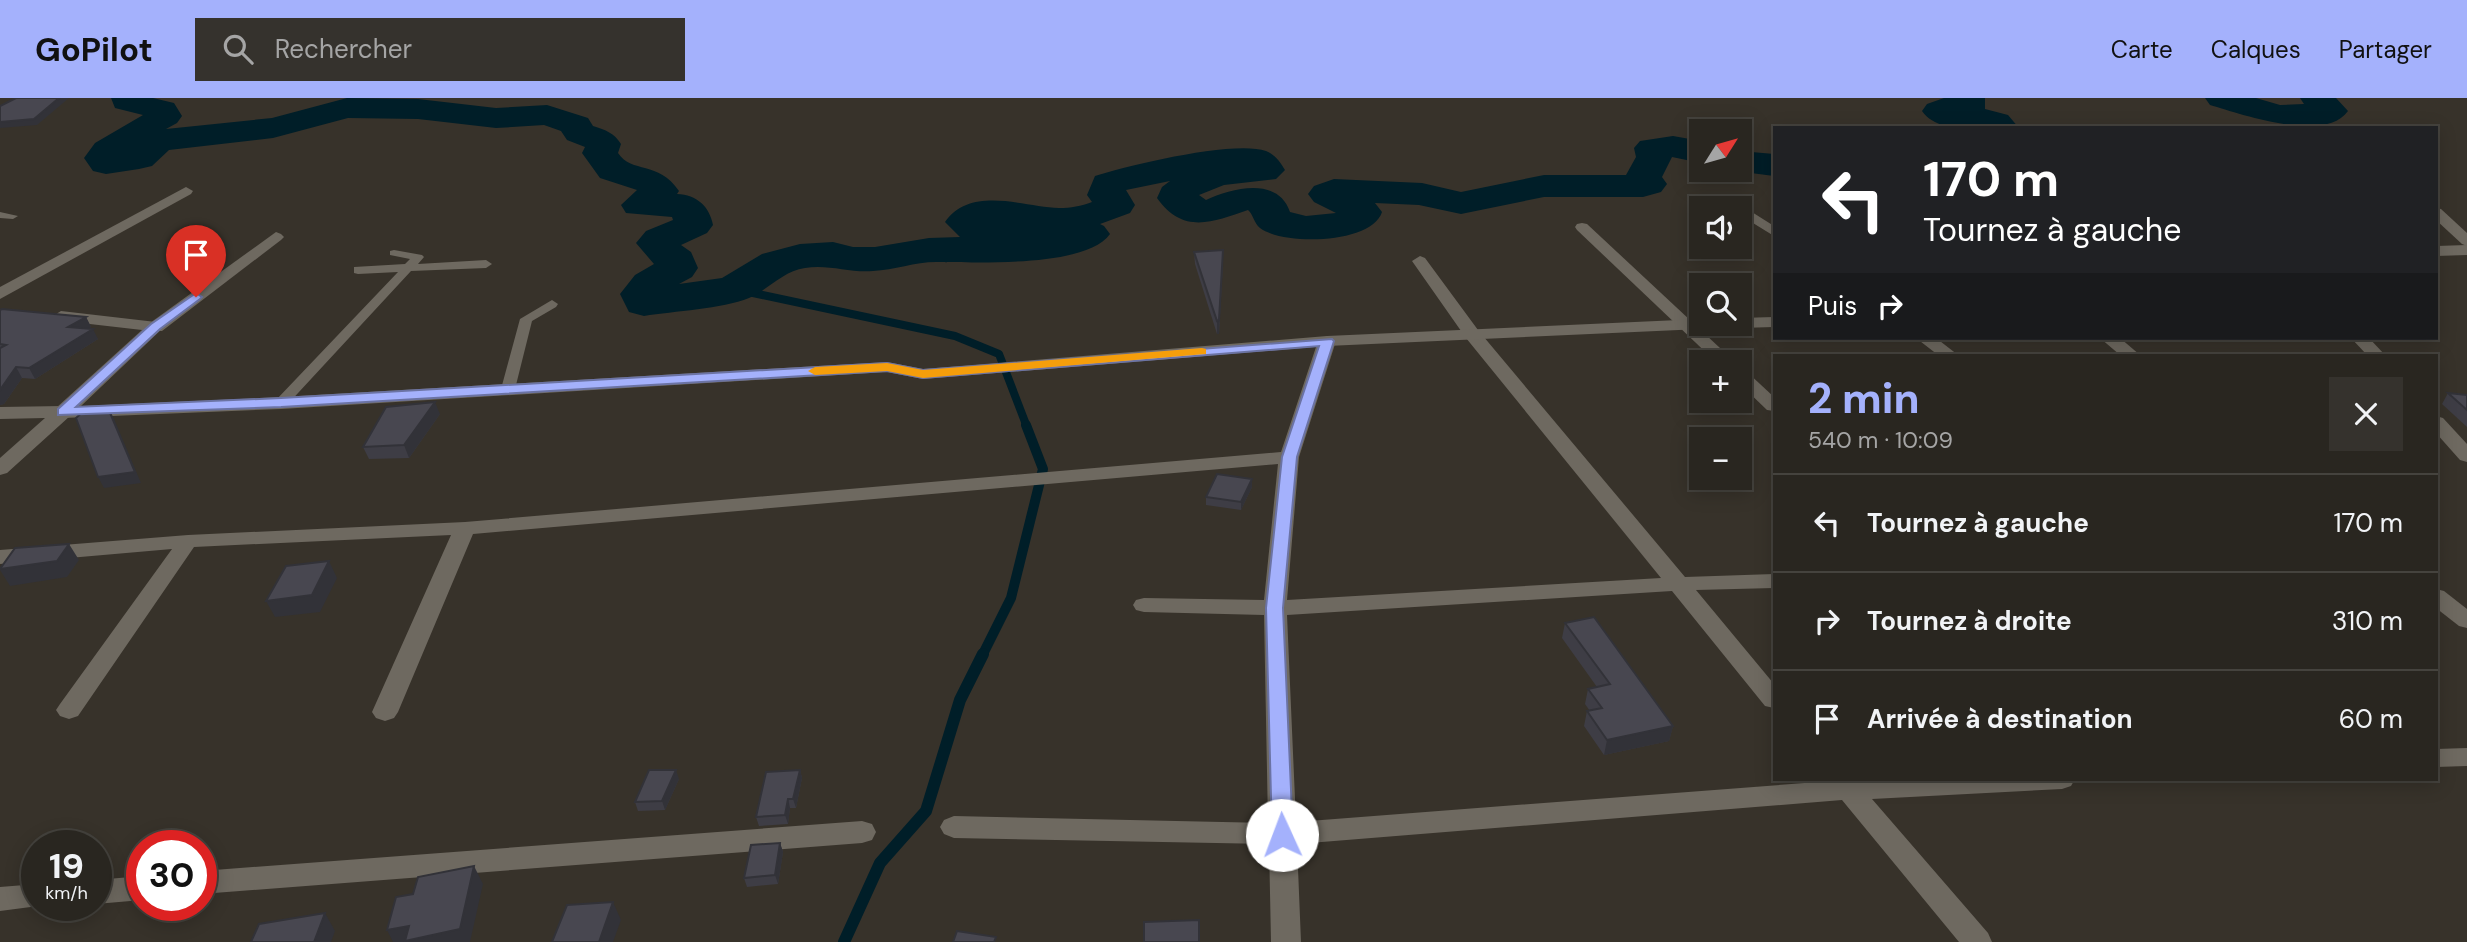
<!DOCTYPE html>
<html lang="fr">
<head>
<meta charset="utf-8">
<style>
  :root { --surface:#292620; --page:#35322d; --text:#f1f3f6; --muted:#a5a5a5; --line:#45433e; --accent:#a4b1fc }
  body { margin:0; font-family:"DM Sans",sans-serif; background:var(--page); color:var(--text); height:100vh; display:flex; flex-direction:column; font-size:26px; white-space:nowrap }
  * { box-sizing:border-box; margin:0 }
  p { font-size:23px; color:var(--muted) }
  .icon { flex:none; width:38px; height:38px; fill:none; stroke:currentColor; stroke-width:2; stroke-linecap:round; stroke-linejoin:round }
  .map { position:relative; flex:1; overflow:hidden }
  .details { position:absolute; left:1773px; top:256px; width:665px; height:427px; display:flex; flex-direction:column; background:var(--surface); border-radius:0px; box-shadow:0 4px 18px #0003,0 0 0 2px var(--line) }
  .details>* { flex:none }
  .top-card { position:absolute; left:1773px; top:28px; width:665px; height:214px; border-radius:0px; box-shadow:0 4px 18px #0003,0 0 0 2px var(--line); background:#202124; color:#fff; overflow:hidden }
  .needle { width:46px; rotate:53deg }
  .fabs { position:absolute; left:1689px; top:21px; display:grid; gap:14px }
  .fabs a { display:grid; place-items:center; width:63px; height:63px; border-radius:0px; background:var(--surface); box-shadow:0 4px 18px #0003,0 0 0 2px var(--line); font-size:35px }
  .speed { position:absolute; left:21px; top:732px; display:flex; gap:14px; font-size:35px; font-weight:700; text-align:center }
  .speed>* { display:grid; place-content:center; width:91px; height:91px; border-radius:50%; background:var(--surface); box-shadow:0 4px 18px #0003,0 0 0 2px var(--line); line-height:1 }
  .speed small { font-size:18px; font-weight:400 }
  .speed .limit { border:10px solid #d22; background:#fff; color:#111 }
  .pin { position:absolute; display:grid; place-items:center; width:60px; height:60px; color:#fff; margin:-72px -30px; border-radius:50% 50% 50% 0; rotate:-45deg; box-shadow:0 0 7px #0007 }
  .pin .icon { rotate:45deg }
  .me { position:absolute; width:77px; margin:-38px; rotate:358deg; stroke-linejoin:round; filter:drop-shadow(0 0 5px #0008) }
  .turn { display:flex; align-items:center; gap:24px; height:147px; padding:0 35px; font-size:32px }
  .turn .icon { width:91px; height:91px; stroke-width:2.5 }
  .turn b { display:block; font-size:49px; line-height:60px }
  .then { display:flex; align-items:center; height:66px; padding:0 35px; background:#0003; gap:14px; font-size:26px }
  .round { display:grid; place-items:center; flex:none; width:74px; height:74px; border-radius:0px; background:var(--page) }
  .summary { display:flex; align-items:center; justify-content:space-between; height:119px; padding:0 35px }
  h1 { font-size:42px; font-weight:800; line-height:52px; color:var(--accent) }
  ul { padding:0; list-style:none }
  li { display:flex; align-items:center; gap:21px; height:98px; padding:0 35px; border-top:2px solid var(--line) }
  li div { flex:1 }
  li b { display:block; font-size:26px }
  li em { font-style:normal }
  header { display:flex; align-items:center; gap:42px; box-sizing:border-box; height:98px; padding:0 35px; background:var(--accent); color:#111 }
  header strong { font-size:33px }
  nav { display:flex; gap:38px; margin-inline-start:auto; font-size:24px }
  .search { width:490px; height:63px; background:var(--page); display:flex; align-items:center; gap:18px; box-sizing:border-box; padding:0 24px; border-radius:0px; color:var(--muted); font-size:26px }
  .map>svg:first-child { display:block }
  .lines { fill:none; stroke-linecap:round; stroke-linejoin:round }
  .stream-far2 { stroke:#001e28; stroke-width:8 }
  .stream-far1 { stroke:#001e28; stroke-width:10 }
  .stream { stroke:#001e28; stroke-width:12 }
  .river { fill:#001e28; fill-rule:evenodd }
  .service { fill:#6e6960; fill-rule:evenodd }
  .minor { fill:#6e6960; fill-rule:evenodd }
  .tertiary { fill:#6e6960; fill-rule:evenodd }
  .wall { fill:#3e3d45 }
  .shaded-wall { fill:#323238 }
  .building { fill:#484750; stroke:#323238; stroke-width:2 }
  .route { fill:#a4b1fc; stroke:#6b73a4; stroke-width:2 }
  .slow { fill:#f59e0b }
</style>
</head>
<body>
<header>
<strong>GoPilot</strong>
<div class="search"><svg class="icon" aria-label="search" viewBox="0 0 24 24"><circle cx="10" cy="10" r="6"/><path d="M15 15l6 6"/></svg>Rechercher</div>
<nav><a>Carte</a><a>Calques</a><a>Partager</a></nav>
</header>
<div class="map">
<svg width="2467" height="844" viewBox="0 0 2467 844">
  <rect width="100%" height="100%" fill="#37322a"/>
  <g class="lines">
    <polyline class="stream-far2" points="734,191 955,238 999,256 1027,329"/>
    <polyline class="stream-far1" points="982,558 1011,500 1043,371 1026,327"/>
    <polyline class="stream" points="844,844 880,765 926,713 960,602 983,556"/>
    <g class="river">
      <path d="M111 0H153L174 5 182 18 177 25 166 31 272 20 347 0 418 1 496 10 547 7 588 20 593 28C606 32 614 35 621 46L618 55C632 76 658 62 679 93L677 96C697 97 709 108 713 127L707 135 681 147 691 154 698 170 692 179 679 186 722 180 762 156 800 146 833 144 853 149H875L929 140 960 139 945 124C971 87 1024 109 1059 110 1071 110 1081 108 1092 104L1087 97 1095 78C1130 67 1234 42 1266 53 1276 57 1280 64 1285 72L1276 81 1224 87 1199 97 1206 102C1232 90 1278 78 1290 114L1306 118 1336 115 1314 104 1308 96 1314 88 1334 81 1422 85 1461 94 1544 77H1626L1636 59 1634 50 1640 43 1673 38 1701 43V65L1672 59 1662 79 1667 86 1661 94 1643 99H1544L1461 116 1419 107 1375 105 1382 114C1372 146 1284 148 1260 130 1254 125 1253 116 1248 112 1213 124 1183 137 1157 100L1162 89 1170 83 1126 92 1135 107 1130 115 1100 126 1104 128 1110 136C1086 170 976 164 936 164 915 164 894 172 873 173 850 175 828 166 805 170 783 173 768 192 749 200 722 211 674 213 644 218L629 214 620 196 635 177 654 166 636 145 646 133 673 122 672 119 626 115 621 107 637 92 600 80 582 55 585 49 567 42 561 33 544 27 496 30 418 21 348 20 273 40 169 52 152 68 139 71 106 76 93 73 84 60 95 45 143 17 115 10Z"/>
      <path d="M1944 0H1985V11L2008 17 2019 30C1991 30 1940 39 1922 13L1927 6Z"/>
      <path d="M2205 0H2256L2280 7 2304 6 2300 0H2336L2348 13C2325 46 2241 16 2210 7Z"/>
      <polygon points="1740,53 1774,56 1774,78 1728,72 1740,72"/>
    </g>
    <g class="service">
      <polygon points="0,114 18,118 13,121 0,120"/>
      <polygon points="394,152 422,157 424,159 418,166 486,162 492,166 486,170 411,173 286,308 276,308 274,305 276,302 398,174 358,176 354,175 354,169 405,166 410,161 390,157 390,153"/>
      <polygon points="552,202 558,206 556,209 532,223 515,291 513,294 503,294 501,291 520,221"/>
    </g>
    <g class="minor">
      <polygon points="186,89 193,93 191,96 0,201 0,189"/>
      <polygon points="1736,104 1774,128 1774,138 1740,117 1740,110 1730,110 1731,105"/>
      <polygon points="2436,110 2441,111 2467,135 2467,148 2462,146 2436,122"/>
      <polygon points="1582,125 1587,126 1735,264 1716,264 1577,132 1575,129 1577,126"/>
      <polygon points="276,134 281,136 284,139 281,142 162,233 150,233 148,229 150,225"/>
      <polygon points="1420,158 1425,160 1478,232 1685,479 1774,476 1774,490 1696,492 1774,586 1774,610 1765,608 1672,493 1287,517 1296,724 1831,683 1832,681 2075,681 2071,688 2062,691 1872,701 1988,835 1992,844 1959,844 1842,702 1297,746 1301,844 1271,844 1269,746 954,740 944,736 940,729 944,722 954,718 1268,725 1264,517 1144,514 1136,512 1133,507 1136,502 1144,500 1264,502 1278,366 473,436 398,614 394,620 385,623 376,620 372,614 451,437 194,449 78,618 69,621 60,618 56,612 60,606 172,451 0,466 0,452 188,437 465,424 1281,354 1318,243 1327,238 1336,243 1299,359 1287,502 1661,480 1466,240 1412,163"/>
      <polygon points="1916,240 1936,240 1958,257 1938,257"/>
      <polygon points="2100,240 2120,240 2140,257 2120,257"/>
      <polygon points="2351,240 2369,240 2385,257 2367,257"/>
      <polygon points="1740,272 1746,273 1774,299 1774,313 1767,312 1740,286"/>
      <polygon points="63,308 70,310 72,314 70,318 7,375 0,377 0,360 45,320 0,321 0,309"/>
      <polygon points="2436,318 2443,320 2467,346 2467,364 2460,362 2436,335"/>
      <polygon points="2436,491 2444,493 2467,511 2467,530 2459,528 2436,510"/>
      <polygon points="2467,650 2467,668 2436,669 2436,651"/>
      <polygon points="862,723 872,726 876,734 872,742 862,745 201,796 201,773"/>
      <polygon points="142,778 142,802 96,806 96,782"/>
      <polygon points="37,786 37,807 46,807 0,813 0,789"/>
    </g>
    <g class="tertiary">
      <polygon points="2467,147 2467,157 2436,158 2436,148"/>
      <polygon points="61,213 156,224 164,229 81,308 281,299 887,264 923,271 1327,238 1701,221 1701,226 1709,226 1701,231 1327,248 923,281 887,274 281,311 63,320 56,318 54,314 56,310 142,232 55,222 53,218"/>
      <polygon points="1774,219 1774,229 1740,230 1732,226 1740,226 1740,220"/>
    </g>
  </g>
  <g class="wall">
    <polygon points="1194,154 1223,164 1219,236 1217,236 1195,166"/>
    <polygon points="0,212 86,219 91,229 89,230 98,241 35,281 22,280 4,306 0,307"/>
    <polygon points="2448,295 2467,297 2467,329 2442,306"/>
    <polygon points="440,316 409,360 369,361 363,349"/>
    <polygon points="1252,381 1252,389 1241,412 1206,407 1206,399"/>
    <polygon points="1565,525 1673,628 1669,643 1604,657 1584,628 1587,613 1590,613 1585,606 1588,591 1597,589 1562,540"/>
    <polygon points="800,672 802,680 796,710 790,710 788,726 759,728 756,719"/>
    <polygon points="679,681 665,712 638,713 635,704"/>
    <polygon points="780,745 783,754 778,786 747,789 744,780"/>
  </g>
  <g class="shaded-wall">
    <polygon points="59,0 69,0 37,27 0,30 0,24"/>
    <polygon points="1223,152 1219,236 1217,236 1217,223"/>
    <polygon points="86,219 91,229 74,240 68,229"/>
    <polygon points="93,231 98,241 35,281 29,270"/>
    <polygon points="16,269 22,280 4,306 0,307 0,292"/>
    <polygon points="435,304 440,316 409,360 404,347"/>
    <polygon points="108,310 114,321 141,385 104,390 98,379"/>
    <polygon points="1252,381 1252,389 1241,412 1241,404"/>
    <polygon points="69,446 79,462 67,479 10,488 0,472"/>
    <polygon points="329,463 337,480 320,514 275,519 266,503"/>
    <polygon points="1673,628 1669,643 1604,657 1607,642"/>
    <polygon points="676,672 679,681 665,712 662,703"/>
    <polygon points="800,672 802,680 796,710 793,701"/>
    <polygon points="788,701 790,710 788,726 785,717"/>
    <polygon points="780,745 783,754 778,786 775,777"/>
    <polygon points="474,768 483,786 470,844 393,844 387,832"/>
    <polygon points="613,804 621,822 613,844 599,844"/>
    <polygon points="325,815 335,833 331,844 314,844"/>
  </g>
  <g class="building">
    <polygon points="16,0 59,0 34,21 0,24 0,8"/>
    <polygon points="1223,152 1219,222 1217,223 1194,154"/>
    <polygon points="2,211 86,219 68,229 93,231 29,270 16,269 0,292 0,250 6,247 0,246 0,212"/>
    <polygon points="2448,295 2467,297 2467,312"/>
    <polygon points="435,304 404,347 363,349 386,309"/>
    <polygon points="108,310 135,374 98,379 76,320 86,311"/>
    <polygon points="1217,376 1252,381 1241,404 1206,399"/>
    <polygon points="69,446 57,463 0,471 15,450"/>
    <polygon points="329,463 312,497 266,503 286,468"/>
    <polygon points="1594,519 1673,628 1607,642 1587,613 1602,610 1588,591 1610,586 1565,525"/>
    <polygon points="649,672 676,672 662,703 635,704"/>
    <polygon points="800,672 793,701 788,701 785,717 756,719 766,674"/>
    <polygon points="780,745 775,777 744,780 751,747"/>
    <polygon points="474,768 460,831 405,843 409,828 387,832 396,799 413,796 418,779"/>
    <polygon points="613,804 599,844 552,844 567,807"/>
    <polygon points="325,815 314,844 251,844 259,826"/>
    <polygon points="1199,822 1199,844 1144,844 1144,824"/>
    <polygon points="957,833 996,839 994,844 953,844"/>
  </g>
  <polygon class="route" points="196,195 202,199 200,201 160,231 76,309 281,300 887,265 923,272 1332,241 1334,243 1297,359 1283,510 1293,737 1290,742 1282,745 1275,742 1272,737 1266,510 1282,359 1319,248 923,280 887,273 281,309 58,317 58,311 151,226"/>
  <polygon class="slow" points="1202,250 1206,251 1206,256 923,280 887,273 815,277 808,273 815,269 887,265 923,272"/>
</svg>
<div class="fabs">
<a><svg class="needle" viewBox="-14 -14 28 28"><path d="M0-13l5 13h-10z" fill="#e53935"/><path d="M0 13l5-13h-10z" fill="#a5a5a5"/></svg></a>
<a><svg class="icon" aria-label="sound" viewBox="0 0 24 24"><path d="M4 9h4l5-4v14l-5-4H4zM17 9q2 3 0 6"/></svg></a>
<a><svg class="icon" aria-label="search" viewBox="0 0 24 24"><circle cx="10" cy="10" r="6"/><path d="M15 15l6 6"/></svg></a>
<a>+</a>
<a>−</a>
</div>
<div class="speed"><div>19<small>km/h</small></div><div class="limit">30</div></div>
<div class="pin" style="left:196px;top:199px;background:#d93025"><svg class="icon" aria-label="arrive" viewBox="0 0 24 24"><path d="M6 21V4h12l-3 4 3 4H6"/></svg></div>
<svg class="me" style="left:1282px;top:737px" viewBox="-20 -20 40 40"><circle r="19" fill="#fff"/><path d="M0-13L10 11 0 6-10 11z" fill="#a4b1fc"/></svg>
<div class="top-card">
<div class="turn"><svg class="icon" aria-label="left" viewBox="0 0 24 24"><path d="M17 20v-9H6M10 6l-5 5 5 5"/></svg><div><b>170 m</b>Tournez à gauche</div></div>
<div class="then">Puis<svg class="icon" aria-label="right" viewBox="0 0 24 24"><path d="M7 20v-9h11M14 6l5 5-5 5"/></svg></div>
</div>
<section class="details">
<div class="summary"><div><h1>2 min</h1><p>540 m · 10:09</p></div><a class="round"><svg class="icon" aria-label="close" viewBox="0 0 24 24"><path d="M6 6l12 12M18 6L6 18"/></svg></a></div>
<ul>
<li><svg class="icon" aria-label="left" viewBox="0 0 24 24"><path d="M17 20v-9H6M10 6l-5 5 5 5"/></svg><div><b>Tournez à gauche</b></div><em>170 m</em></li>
<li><svg class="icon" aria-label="right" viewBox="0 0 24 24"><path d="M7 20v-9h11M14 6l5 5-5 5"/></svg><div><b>Tournez à droite</b></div><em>310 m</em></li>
<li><svg class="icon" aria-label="arrive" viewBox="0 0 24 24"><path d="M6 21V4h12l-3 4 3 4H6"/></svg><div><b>Arrivée à destination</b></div><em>60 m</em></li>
</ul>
</section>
</div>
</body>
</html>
